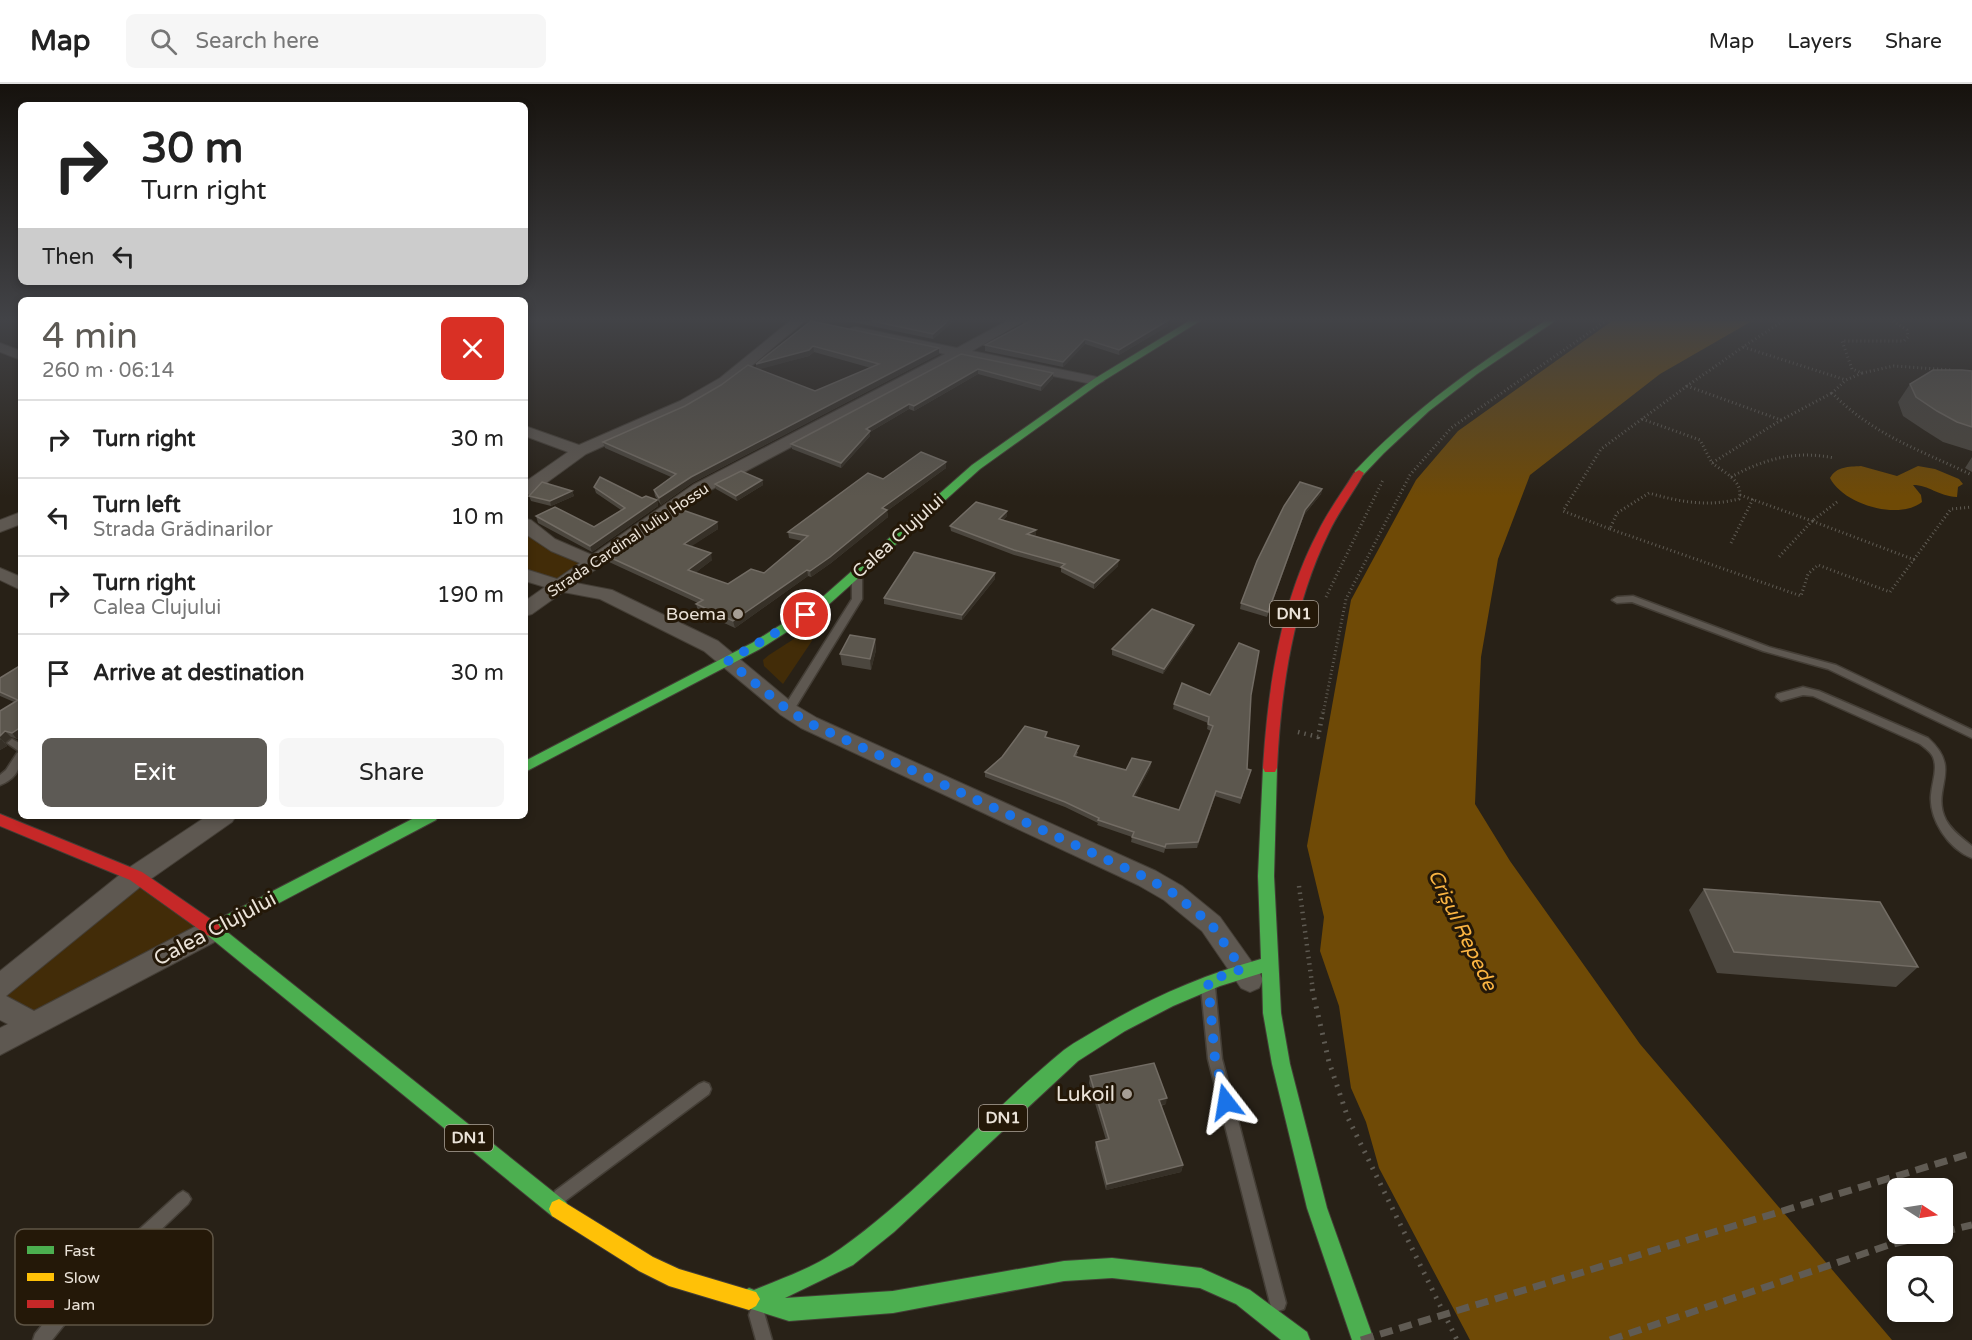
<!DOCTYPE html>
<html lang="en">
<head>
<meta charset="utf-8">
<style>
  :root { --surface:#fff; --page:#f6f6f6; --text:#222; --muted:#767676; --line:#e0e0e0; --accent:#5d5a55 }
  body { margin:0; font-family:"Varela Round",sans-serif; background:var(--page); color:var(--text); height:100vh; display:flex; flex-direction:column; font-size:22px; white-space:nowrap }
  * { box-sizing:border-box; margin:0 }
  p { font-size:20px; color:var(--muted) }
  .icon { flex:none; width:33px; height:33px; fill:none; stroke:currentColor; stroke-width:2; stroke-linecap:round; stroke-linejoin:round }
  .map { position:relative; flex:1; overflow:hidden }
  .drawer { position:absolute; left:18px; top:213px; width:510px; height:522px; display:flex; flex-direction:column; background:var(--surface); border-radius:9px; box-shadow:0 3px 9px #0003 }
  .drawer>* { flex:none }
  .banner { position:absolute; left:18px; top:18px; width:510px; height:183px; border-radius:9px; box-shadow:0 3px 9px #0003; background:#fff; color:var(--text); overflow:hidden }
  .needle { width:39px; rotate:102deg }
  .buttons { position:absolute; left:1887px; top:1094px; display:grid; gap:12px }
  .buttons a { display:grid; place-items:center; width:66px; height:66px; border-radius:9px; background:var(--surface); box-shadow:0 3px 9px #0003; font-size:30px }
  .pin { position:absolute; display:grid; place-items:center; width:51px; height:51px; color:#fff; margin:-26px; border:3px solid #fff; border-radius:50%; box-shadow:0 2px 6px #0007 }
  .me { position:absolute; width:66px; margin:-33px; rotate:346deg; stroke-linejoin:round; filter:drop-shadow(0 0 4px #0008) }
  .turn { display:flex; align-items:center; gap:21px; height:126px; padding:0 24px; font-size:27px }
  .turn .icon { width:78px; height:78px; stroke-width:2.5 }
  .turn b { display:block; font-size:42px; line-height:51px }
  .then { display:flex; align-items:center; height:57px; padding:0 24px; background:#0003; gap:12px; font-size:22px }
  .round { display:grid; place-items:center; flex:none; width:63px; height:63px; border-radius:9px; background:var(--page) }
  .headline { display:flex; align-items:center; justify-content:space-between; height:102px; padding:0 24px }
  h1 { font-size:36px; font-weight:600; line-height:45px; color:var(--accent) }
  .primary-button { display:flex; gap:12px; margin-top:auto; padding:12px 24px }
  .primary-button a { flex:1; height:69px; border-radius:9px; background:var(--accent); color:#fff; font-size:24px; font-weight:600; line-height:69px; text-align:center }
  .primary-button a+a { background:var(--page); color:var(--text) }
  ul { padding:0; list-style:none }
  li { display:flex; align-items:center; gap:18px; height:78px; padding:0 24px; border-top:2px solid var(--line) }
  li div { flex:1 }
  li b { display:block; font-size:22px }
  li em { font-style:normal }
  header { display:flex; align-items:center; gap:36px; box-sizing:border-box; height:84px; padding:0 30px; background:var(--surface); border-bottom:2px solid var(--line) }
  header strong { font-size:28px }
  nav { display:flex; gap:33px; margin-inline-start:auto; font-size:21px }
  .search { width:420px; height:54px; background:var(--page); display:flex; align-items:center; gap:15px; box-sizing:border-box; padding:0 21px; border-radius:9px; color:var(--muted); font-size:22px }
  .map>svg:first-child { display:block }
  .green { fill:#422c08 }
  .water { fill:#6f4a06 }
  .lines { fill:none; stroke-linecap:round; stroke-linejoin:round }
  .lane-casing { stroke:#443e36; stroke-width:3 }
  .street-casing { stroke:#443e36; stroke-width:2 }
  .fast-casing { stroke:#443e36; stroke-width:2 }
  .slow-casing { stroke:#443e36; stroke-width:2 }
  .jam-casing { stroke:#443e36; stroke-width:2 }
  .path-far2 { stroke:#5f5b53; stroke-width:3; stroke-dasharray:1 3; stroke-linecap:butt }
  .path-far1 { stroke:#5f5b53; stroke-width:4.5; stroke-dasharray:1.5 5; stroke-linecap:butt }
  .path { stroke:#5f5b53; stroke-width:5; stroke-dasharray:2 7; stroke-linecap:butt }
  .lane { fill:#5e5851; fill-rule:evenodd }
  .street { fill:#5e5851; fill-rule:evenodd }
  .fast { fill:#4caf50; fill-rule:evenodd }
  .slow { fill:#ffc107; fill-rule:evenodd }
  .jam { fill:#c62828; fill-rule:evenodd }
  .rail { stroke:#605b53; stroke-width:7; stroke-dasharray:13 7; stroke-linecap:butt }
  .wall { fill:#4b463e; fill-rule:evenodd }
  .shaded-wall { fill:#363027 }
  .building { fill:#5c574e; stroke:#726c64; stroke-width:1.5 }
  .route { stroke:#1a73e8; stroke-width:10; stroke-dasharray:0 18 }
  .poi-dot { fill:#a69e94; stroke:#241808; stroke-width:2 }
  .labels { text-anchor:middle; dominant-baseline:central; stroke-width:6; stroke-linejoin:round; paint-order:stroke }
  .far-street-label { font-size:15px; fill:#eae2d8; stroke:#241808 }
  .shield { fill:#241808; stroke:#afa59a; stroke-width:1.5 }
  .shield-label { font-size:16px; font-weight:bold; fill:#eae2d8 }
  .street-label { font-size:18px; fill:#eae2d8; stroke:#241808 }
  .poi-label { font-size:18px; fill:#eae2d8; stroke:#241808; text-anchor:end }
  .water-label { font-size:20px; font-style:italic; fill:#fab442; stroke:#241808 }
  .near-street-label { font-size:21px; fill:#eae2d8; stroke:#241808 }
  .near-poi-label { font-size:21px; fill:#eae2d8; stroke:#241808; text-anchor:end }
  .key { fill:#241808; stroke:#5f5546; stroke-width:1.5 }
  .key-label { font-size:16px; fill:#eae2d8 }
</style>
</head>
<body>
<header>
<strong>Map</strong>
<div class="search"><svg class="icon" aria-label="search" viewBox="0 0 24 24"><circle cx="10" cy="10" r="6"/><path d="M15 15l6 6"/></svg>Search here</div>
<nav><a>Map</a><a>Layers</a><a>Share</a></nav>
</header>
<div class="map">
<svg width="1972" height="1256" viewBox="0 0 1972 1256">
  <rect width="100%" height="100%" fill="#282117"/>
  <g class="green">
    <polygon points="525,440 540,455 594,478 560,502 525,491"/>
    <polygon points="828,533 783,600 764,582 763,576 769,571"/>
    <polygon points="136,792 213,846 33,940 0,922 0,903"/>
  </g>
  <g class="water">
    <polygon points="1612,237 1752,237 1660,290 1530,391 1498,475 1481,573 1475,720 1510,777 1640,960 1892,1256 1470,1256 1379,1084 1366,1038 1351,1004 1339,922 1320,867 1324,833 1307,762 1351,516 1416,396 1458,347"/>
    <path d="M1861 382 1897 392 1918 382 1935 385 1959 395 1963 400 1958 403 1957 413C1938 412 1929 401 1913 401L1921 411 1922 418C1898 437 1843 420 1830 394 1837 382 1848 383 1861 382Z"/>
  </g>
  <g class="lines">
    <g class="lane-casing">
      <g id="lane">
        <polygon points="857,489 862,492 862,515 792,629 784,629 783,626 784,623 852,515 852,492"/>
        <polygon points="1633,512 1769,563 1836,581 1972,646 1972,654 1828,585 1763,567 1632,518 1617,519 1612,516 1617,513"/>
        <path d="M1803 603 1819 607 1928 654C1964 686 1930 704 1946 736 1952 747 1963 755 1972 762V774C1948 765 1929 735 1931 711 1932 698 1938 685 1933 673 1931 668 1925 664 1920 660L1813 612 1803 611 1781 617 1776 613 1777 610Z"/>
        <path d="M12 655 21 660C21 679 21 693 0 701V691L6 686 17 669 20 668 7 659Z"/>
        <polygon points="1208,897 1213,899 1215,903 1222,975 1286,1219 1284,1225 1278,1227 1272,1225 1270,1219 1208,975 1201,903 1203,899"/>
        <polygon points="704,998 709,1000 711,1005 709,1010 565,1117 560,1120 555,1117 552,1112 555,1107 699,1000"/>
        <polygon points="183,1107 188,1110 191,1115 188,1120 76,1226 52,1256 33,1256 35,1250 64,1214 178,1110"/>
        <polygon points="757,1223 763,1225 772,1256 756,1256 749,1231 751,1225"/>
      </g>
    </g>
    <g class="street-casing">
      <g id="street">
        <polygon points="790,237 805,237 730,300 690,323 586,370 531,410 525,411 525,398 568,368 525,352 525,342 579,361 680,317 720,294"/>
        <polygon points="1007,237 1024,237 972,267 1097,293 1104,297 1097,301 960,273 705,409 576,499 612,506 718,557 795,621 817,634 1156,787 1182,802 1220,833 1259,888 1263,896 1259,904 1250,908 1241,904 1202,847 1164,816 1138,801 801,644 781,631 704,567 600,515 563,508 532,530 525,532 525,517 545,503 525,497 525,485 557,495 580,479 551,467 527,451 525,435 531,436 555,455 592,471 693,401 945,270 851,250 849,247 851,244 856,243 957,264"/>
        <polygon points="0,259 21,267 21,276 0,268"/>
        <polygon points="21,428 21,440 0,448 0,436"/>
        <polygon points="0,484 21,493 21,506 0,496"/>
        <polygon points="207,732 236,732 232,738 145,799 6,912 34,927 204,838 213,835 222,838 226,846 222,854 0,971 0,944 8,940 0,936 0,887 127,785"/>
      </g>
    </g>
    <g class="fast-casing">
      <g id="fast">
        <polygon points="1189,237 1200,237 1100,299 980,385 826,523 760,565 525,688 525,677 752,559 818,517 972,381 1094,295"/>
        <path d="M1545 237H1555L1477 290 1429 327 1384 369 1363 391H1355V387C1411 327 1476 281 1545 237Z"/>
        <path d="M1270 679 1275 680 1277 684 1274 792 1281 929 1290 980 1327 1124 1374 1256H1352L1307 1124 1272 980 1263 929 1262 889 1220 902 1173 922 1125 947 1078 977 894 1148 853 1181 785 1214 893 1207 1064 1177 1112 1174 1201 1184 1250 1206 1307 1248 1310 1256H1281L1236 1220 1200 1204 1112 1194 1064 1197 893 1229 789 1237 742 1222 738 1215 742 1208 749 1204 754 1206C783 1194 815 1183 840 1165 922 1107 987 1029 1064 966 1076 957 1090 950 1103 942 1153 913 1205 890 1261 875L1258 792 1263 684 1265 680Z"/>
        <polygon points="418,732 438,732 436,736 226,847 566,1118 569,1125 566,1132 559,1135 552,1132 207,851 205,846 207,841"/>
      </g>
    </g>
    <g class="slow-casing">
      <polygon id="slow" points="559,1115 653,1173 679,1185 756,1208 760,1215 756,1222 749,1226 669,1202 639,1187 552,1132 549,1125 552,1118"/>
    </g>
    <g class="jam-casing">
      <g id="jam">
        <path d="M1359 386 1364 389C1353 409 1339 427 1329 448 1293 521 1281 604 1277 684L1275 688H1265L1263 684C1268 604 1280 520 1318 448 1328 427 1342 409 1354 389Z"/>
        <polygon points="0,730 142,788 219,841 221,846 219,851 213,853 207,851 130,796 0,742"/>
      </g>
    </g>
    <g class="path-far2">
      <polyline points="1783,237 1743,263 1846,296"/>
      <path d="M1893 237 1907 246 1908 253 1904 257H1842L1852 285 1862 289 1846 296 1832 309C1873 351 1920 366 1972 391"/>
      <polyline points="1743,263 1687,302 1781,336 1832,309"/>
      <polyline points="1862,289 1894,282 1951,286"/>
      <polyline points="1687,302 1642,335 1700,356 1712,379 1781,336"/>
      <path d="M1642 335 1601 365 1563 427 1610 445 1617 429 1649 409C1680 418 1707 423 1739 415 1744 397 1725 389 1712 379"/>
      <path d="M1731 393C1764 375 1796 366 1834 374"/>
      <polyline points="1740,411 1812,437 1778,474"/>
      <polyline points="1837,418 1812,437 1915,476"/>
      <polyline points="1610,445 1801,512 1808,490 1818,481 1890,508 1951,425 1972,423"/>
      <polyline points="1731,459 1753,415"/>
      <polyline points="1326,513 1383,396"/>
      <polyline points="1323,630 1346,515 1410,391 1451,344 1606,237"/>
    </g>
    <g class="path-far1">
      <polyline points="1298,648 1318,653 1323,628"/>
      <polyline points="1299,802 1313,907"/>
    </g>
    <polyline class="path" points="1312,905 1329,978 1348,1034 1457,1256"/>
    <use href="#lane" class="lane"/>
    <use href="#street" class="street"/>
    <use href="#fast" class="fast"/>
    <use href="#slow" class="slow"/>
    <use href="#jam" class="jam"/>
    <g class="rail">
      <polyline points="1942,1148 1972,1141"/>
      <polyline points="1361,1256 1972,1069"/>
      <polyline points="1610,1256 1889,1161 1938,1149"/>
    </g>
  </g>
  <g class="wall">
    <path d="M811 237 939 264V270L692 399 661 421 655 412 654 406 671 393 605 364 603 358 685 322 757 285 756 280ZM814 268 871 284 815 307 758 285 809 272Z"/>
    <polygon points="848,237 954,237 933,255"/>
    <polygon points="1023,237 1168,237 1168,242 1119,271 1085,260 1063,283 985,267 985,261 1024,240 1023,240"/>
    <polygon points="961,270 1053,294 1041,307 978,290 914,327 909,325 870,348 870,352 841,384 792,365 791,360"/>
    <polygon points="1972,287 1972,367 1943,358 1924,346 1903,332 1898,318 1910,300"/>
    <polygon points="1972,373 1972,388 1965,384"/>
    <polygon points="946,378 946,384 887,427 888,433 831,479 811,493 808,492 735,544 698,527 696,520 698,519 609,478 607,472 717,438 718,445 691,462 712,476 695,489 728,500 764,489 802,457 789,454 788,448 883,395"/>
    <polygon points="762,396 763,401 737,417 716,405 715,400"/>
    <polygon points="594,403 642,414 657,416 658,422 592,468 538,439 536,432 594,443 621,426 596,409"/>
    <polygon points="1322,405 1321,410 1304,431 1267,533 1240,525 1241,519"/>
    <polygon points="572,407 574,412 551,422 531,417 529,412"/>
    <polygon points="1007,432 1003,436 1036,451 1033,452 1118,482 1094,505 1061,488 1061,484 1014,471 951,447 950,442"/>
    <polygon points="995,495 962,536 884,520 884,514"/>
    <polygon points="1193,546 1163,590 1112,571 1112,565"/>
    <polygon points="875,555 876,566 871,586 842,581 840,570"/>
    <polygon points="21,581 21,653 17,655 11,653 5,659 7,662 0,666 0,627 14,618 0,612 0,594"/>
    <polygon points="1210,611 1251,611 1247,685 1251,686 1240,720 1215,712 1197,764 1165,765 1164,769 1131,758 1132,753 1097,741 1098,739 1065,723 985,693 985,688 1047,653 1078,668 1076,673 1126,686 1151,678 1150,684 1135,712 1179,726 1211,647 1207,645 1208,639 1173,625 1174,620"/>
    <polygon points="1704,805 1918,883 1896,903 1717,889 1689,826"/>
    <polygon points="1090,992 1166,1020 1161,1022 1183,1081 1181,1088 1106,1106 1095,1064 1096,1058 1106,1056 1089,999"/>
  </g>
  <g class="shaded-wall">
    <polygon points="948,237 954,237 933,255 933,250"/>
    <polygon points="1167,237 1168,237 1168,242 1119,271 1119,266"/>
    <polygon points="1085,255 1085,260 1063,283 1063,278"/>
    <polygon points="813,262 814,268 809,272 757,286 756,280"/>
    <polygon points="939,264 939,270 692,399 661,421 659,414 691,393"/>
    <polygon points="978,285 978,290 914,327 914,322"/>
    <polygon points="1053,289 1053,294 1041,307 1041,302"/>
    <polygon points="909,320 909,325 870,348 870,352 841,384 841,379 866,345"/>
    <polygon points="946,378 946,384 887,427 888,433 831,479 811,493 810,487 882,424"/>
    <polygon points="762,396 763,401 737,417 736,412"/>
    <polygon points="1322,405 1321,410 1304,431 1267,533 1305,426"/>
    <polygon points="572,407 574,412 551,422 550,417"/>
    <polygon points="657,416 658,422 592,468 590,462"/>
    <polygon points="1007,427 1007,432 999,441 999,435"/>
    <polygon points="717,438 718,445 686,466 684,460"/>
    <polygon points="1036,446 1036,451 1027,456 1027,450"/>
    <polygon points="711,469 712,476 690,493 688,486"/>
    <polygon points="1119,476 1118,482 1094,505 1094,499"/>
    <polygon points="807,486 808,492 735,544 733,537"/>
    <polygon points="995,489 995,495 962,536 962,531"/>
    <polygon points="1194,541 1193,546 1163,590 1164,585"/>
    <polygon points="875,555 876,566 871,586 870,575"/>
    <polygon points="21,643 21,653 17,655 12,649"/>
    <polygon points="5,647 11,653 5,659 0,654 0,652"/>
    <polygon points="1,655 7,662 0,666 0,656"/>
    <polygon points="1151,678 1150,684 1133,717 1133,712"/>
    <polygon points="1216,707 1215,712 1197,764 1198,758"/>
    <polygon points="1167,1014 1166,1020 1157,1022 1159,1016"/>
    <polygon points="1183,1081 1181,1088 1106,1106 1107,1100"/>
  </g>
  <g class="building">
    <polygon points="811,237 939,264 691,393 659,414 654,406 676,390 603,358 685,322 721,301 748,281 815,307 879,280 813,262 809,266 756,280"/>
    <polygon points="872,237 948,237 933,250"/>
    <polygon points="1030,237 1167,237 1119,266 1085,255 1063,278 985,261"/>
    <polygon points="961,270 1053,289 1041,302 978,285 914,322 909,320 866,345 870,347 841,379 791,360"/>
    <polygon points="1933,286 1962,286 1972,287 1972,343 1957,338 1937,327 1916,313 1910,300"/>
    <polygon points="921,368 946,378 882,424 887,426 830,473 810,487 807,486 733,537 696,520 703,516 607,472 677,424 717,438 684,460 711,469 688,486 728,500 751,485 764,489 808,452 788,448 868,389 883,395"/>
    <polygon points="741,387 762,396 736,412 715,400"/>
    <polygon points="600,393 642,414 646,412 657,416 590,462 536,432 555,423 594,443 625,424 594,403"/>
    <polygon points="542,398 572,407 550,417 529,412"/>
    <polygon points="1300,398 1322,405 1305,426 1268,528 1241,519 1257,477 1284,422"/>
    <polygon points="976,418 1007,427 999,435 1036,446 1027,450 1119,476 1094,499 1061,483 1065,480 1014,466 950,442"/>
    <polygon points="914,468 995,489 962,531 884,514"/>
    <polygon points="1152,525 1194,541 1164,585 1112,565"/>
    <polygon points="850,551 875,555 870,575 840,570"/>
    <polygon points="1239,559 1259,567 1251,611 1247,685 1251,686 1241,714 1216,707 1198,758 1166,760 1165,763 1132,753 1134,748 1098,736 1099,734 1065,718 985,688 1002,673 1025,642 1047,648 1045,653 1079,662 1074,672 1126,686 1132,674 1151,678 1133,712 1179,726 1213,642 1208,640 1209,633 1174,620 1182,599 1210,611"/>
    <polygon points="21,581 21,643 12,649 5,647 0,652 0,627 18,616 0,608 0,594"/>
    <polygon points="1704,805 1880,818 1918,883 1734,868"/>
    <polygon points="1154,979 1167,1014 1159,1016 1183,1081 1107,1100 1096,1058 1109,1055 1090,992"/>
  </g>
  <linearGradient id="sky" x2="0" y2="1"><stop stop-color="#16120d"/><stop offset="0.57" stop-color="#424347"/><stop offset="1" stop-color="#424347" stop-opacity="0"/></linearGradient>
  <rect width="1972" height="413" fill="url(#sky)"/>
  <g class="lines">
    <polyline class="route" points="806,531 728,577 788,626 809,639 1147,794 1173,809 1211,840 1242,885 1208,897 1215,975 1226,1018"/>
  </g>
  <g class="poi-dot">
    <circle cx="738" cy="530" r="6"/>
    <circle cx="1127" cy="1010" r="6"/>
  </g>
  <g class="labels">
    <g class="far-street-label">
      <text transform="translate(628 456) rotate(-34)">Strada Cardinal Iuliu Hossu</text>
    </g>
    <g class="shield">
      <rect x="1270" y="517" width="48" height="26" rx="4.5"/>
      <rect x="979" y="1021" width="48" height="26" rx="4.5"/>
      <rect x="445" y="1041" width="48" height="26" rx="4.5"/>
    </g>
    <g class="shield-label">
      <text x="1294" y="530">DN1</text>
      <text x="1003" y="1034">DN1</text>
      <text x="469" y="1054">DN1</text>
    </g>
    <g class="street-label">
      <text transform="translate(898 452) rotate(-42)">Calea Clujului</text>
    </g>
    <g class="poi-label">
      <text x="726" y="530">Boema</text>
    </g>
    <g class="water-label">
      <text transform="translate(1462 846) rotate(64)">Crișul Repede</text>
    </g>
    <g class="near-street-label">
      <text transform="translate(215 845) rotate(-28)">Calea Clujului</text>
    </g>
    <g class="near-poi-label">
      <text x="1115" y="1010">Lukoil</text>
    </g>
  </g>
  <rect x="15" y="1145" width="198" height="96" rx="9" class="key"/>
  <rect x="27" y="1162" width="27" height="8" fill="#4caf50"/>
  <rect x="27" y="1189" width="27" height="8" fill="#ffc107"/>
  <rect x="27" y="1216" width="27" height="8" fill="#c62828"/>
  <g class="key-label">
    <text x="64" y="1172">Fast</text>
    <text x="64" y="1199">Slow</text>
    <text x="64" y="1226">Jam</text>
  </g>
</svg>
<div class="buttons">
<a><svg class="needle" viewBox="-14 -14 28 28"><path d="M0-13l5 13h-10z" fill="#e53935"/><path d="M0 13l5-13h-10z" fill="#767676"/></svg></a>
<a><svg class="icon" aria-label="search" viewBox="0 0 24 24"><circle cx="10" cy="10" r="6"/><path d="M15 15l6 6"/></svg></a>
</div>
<div class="pin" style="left:806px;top:531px;background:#d93025"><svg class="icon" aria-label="arrive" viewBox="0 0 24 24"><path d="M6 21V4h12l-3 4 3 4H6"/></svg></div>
<svg class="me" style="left:1226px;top:1018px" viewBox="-20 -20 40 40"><path d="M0-17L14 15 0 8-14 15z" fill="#1a73e8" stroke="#fff" stroke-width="4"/></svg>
<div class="banner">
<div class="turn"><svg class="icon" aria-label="right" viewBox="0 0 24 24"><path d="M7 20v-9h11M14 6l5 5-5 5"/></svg><div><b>30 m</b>Turn right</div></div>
<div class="then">Then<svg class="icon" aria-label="left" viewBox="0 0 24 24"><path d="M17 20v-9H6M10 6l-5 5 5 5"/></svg></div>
</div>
<section class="drawer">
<div class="headline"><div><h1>4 min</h1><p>260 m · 06:14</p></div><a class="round" style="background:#d93025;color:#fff"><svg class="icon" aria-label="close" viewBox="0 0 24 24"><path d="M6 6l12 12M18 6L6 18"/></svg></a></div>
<ul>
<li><svg class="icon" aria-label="right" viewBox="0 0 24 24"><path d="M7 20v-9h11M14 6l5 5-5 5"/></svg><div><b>Turn right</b></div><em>30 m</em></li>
<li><svg class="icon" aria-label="left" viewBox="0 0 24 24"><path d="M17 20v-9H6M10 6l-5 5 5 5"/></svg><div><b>Turn left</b><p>Strada Grădinarilor</p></div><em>10 m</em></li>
<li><svg class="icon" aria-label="right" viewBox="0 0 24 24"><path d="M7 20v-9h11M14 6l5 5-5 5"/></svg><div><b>Turn right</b><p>Calea Clujului</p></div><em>190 m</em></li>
<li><svg class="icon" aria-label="arrive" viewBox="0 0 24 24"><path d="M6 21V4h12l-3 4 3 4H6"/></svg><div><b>Arrive at destination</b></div><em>30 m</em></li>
</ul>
<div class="primary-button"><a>Exit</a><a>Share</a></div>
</section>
</div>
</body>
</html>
